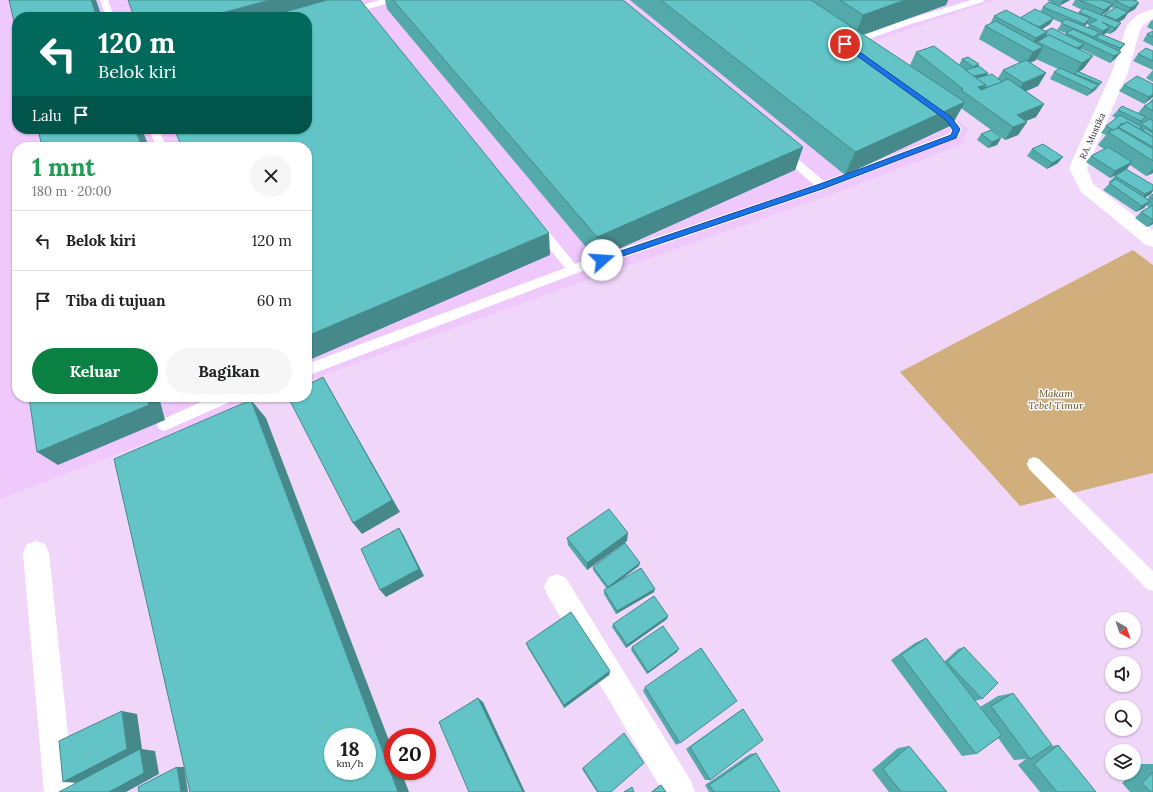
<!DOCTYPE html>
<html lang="id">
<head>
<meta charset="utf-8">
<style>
  :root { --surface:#fff; --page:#f6f6f6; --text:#202124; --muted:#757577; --line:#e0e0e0; --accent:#0b8043 }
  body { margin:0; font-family:Lora,serif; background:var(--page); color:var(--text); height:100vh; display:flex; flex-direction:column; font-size:15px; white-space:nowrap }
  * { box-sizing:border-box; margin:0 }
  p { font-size:13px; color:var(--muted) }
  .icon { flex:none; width:22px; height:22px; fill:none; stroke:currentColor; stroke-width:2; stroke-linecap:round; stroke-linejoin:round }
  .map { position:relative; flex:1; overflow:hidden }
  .drawer { position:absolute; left:12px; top:142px; width:300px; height:260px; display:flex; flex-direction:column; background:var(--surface); border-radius:16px; box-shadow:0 1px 3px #0004 }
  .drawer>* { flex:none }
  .top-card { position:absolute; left:12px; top:12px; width:300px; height:122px; border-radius:16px; box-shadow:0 1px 3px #0004; background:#00695c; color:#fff; overflow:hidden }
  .needle { width:26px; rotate:140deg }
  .tools { position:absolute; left:1105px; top:612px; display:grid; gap:8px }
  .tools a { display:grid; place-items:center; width:36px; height:36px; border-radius:50%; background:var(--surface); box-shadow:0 1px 3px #0004; font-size:20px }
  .speed { position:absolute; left:324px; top:728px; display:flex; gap:8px; font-size:20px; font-weight:700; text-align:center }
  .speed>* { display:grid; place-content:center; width:52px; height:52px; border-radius:50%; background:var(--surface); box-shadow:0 1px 3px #0004; line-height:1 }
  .speed small { font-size:10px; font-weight:400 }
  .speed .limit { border:6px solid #d22; background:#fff; color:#111 }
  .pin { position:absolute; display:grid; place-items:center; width:34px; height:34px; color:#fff; margin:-17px; border:2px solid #fff; border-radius:50%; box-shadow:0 1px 4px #0007 }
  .me { position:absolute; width:44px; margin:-22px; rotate:71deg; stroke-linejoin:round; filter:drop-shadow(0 0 3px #0008) }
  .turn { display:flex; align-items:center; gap:14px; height:84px; padding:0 20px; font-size:18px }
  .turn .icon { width:52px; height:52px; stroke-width:2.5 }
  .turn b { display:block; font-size:28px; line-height:34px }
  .then { display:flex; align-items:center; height:38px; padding:0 20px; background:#0003; gap:8px; font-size:15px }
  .round { display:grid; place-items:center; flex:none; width:42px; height:42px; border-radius:21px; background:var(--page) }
  .headline { display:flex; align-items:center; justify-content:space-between; height:68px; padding:0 20px }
  h1 { font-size:24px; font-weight:800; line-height:30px; color:#1e9e55 }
  .primary-button { display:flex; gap:8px; margin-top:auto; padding:8px 20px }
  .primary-button a { flex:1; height:46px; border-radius:24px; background:var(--accent); color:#fff; font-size:16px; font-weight:800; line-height:46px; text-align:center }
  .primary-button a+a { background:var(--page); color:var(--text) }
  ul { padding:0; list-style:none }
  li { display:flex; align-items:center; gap:12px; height:60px; padding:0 20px; border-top:1px solid var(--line) }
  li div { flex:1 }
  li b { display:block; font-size:15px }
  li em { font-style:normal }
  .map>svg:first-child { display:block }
  .built { fill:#efc8fc; fill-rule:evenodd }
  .green { fill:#d1af7c }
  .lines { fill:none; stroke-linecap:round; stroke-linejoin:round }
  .lane { fill:#fff; fill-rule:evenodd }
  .street { fill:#fff; fill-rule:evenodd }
  .wall { fill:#54a9aa; fill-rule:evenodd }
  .shaded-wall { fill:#45898b }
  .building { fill:#62c4c6; stroke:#45898b; fill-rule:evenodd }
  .route { fill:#1a73e8; stroke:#114b97 }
  .labels { text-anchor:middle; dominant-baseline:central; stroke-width:3; stroke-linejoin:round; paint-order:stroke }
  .far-street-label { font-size:9px; fill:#2b1a30; stroke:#fff }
  .park-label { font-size:10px; font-style:italic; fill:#63481b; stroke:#fff }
</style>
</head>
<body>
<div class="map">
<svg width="1153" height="792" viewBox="0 0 1153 792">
  <rect width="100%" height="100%" fill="#f0d6f9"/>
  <path class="built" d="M0 0H994L877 40 857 50 968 128 963 144 833 194 590 279 307 381V147H17V397H265L0 499ZM17 17H307V129H17Z"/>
  <polygon class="green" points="1133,250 1153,265 1153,473 1020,506 900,372"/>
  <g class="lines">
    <g class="lane">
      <polygon points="100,0 108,0 114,17 106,17"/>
      <polygon points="380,0 393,0 392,2 347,15 343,12 344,10"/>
      <polygon points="971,0 984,0 983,2 908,25 852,45 846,45 844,43 846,41 902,21"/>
      <polygon points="938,108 953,117 962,129 957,138 826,189 577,273 307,376 307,364 565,268 533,228 531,225 533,222 537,221 541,222 575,264 814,185 779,154 778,152 779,150 787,150 824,181 949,134 952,129 945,121 933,111"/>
      <polygon points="149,129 159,129 166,147 156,147"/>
      <polygon points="212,397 234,397 232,401 169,429 164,431 159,429 157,425 159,421"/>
      <polygon points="1034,457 1039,459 1153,571 1153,591 1147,589 1029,469 1027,464 1029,459"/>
    </g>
    <g class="street">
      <polygon points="1153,9 1153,18 1141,27 1128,72 1087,168 1093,184 1153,230 1153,247 1146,245 1081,192 1069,168 1112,72 1127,25 1137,15"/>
      <polygon points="36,541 45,544 49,553 74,792 44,792 23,553 27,544"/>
      <polygon points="557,574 566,578 691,781 695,792 663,792 548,596 544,587 548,578"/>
    </g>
  </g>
  <g class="wall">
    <polygon points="385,0 623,0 803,147 795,170 596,259 387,9"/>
    <path d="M630 0H948L946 5 863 35 915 69 910 65 916 52 959 65 962 59 978 66 988 73 986 75 998 78 1003 70 1020 63 979 39 985 26 990 24 994 16 1020 18 1040 12 1043 7 1054 4 1047 0H1070L1059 6 1078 13 1082 10 1072 5 1075 0H1138L1136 1 1139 3 1135 9 1128 13 1124 19 1118 22 1121 23 1116 30 1110 34 1107 33 1103 35 1125 44 1119 51 1116 58 1110 63 1081 49 1080 50 1084 68 1079 72 1102 82 1095 91 1094 90 1087 96 1050 79 1054 72 1058 69 1036 59V60L1030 63 1046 73 1038 86 1026 91 1044 104 1036 117 1025 121 1027 122 1018 135 1005 140 961 108 952 125 845 175ZM1111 7 1114 8 1104 15 1103 16 1102 15 1108 11ZM1053 19 1062 23 1057 30 1066 33 1065 34 1046 31 1042 29 1050 24ZM1087 24 1089 25 1087 28 1084 26Z"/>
    <polygon points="1153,20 1153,30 1147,27 1151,21"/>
    <polygon points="1153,31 1153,46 1143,41 1147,34"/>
    <polygon points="1153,51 1153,70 1133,61 1138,54"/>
    <polygon points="1153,70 1153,82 1146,78"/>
    <polygon points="1153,84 1153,97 1144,104 1119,91 1124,85"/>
    <polygon points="1153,98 1153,173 1146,176 1130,165 1126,169 1151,194 1145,198 1147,199 1153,194 1153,224 1147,227 1135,218 1141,212 1149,207 1146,205 1144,208 1136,212 1103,190 1110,183 1109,182 1115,176 1124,170 1110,178 1086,162 1091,156 1104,149 1098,145 1106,135 1101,133 1106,126 1116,118 1112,116 1118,110 1138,113 1144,106 1148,104"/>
    <polygon points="981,134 1001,138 997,145 988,148 977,140"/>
    <polygon points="1032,149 1058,163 1047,169 1027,156"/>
    <polygon points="567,538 627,541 587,570 568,545"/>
    <polygon points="639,566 616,583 654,592 616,614 604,594 604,590 607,589 593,570 593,567"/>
    <polygon points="667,619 626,648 612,627 613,624"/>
    <polygon points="926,638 944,662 958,649 964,647 982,699 975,701 980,707 998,696 1013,693 1050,746 1058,745 1096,792 1040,792 1018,765 1026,759 1014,760 998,738 976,754 962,756 891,660 915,643"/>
    <polygon points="526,643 610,671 609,675 564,708 528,648"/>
    <polygon points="632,647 677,652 647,674 631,650"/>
    <polygon points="645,687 680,743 676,745 643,691"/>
    <polygon points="743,709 710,780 705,780 686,749 738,712"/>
    <polygon points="909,746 947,792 889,792 872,770 898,748"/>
    <polygon points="756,753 780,792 709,792 705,785 750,754"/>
    <polygon points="1141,764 1153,764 1153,792 1130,792 1122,783 1133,773 1134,773 1134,772"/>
    <polygon points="583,768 611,792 597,792 582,769"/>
    <polygon points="660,785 661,785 666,792 651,792"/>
  </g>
  <g class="shaded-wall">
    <polygon points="91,0 96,0 102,17 97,17"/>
    <polygon points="270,0 345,0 302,17 206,17"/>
    <polygon points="905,0 948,0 946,5 854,38 863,15"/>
    <polygon points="1063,0 1070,0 1059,6"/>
    <polygon points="1139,3 1135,9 1128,13 1124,19 1112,26 1116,20 1126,14 1130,8"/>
    <polygon points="1113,4 1108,11 1099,17 1104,10"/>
    <polygon points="1054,18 1050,24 1033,35 1037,29"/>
    <polygon points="1090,18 1086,25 1080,30 1084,24"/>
    <polygon points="1121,23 1116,30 1110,34 1115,28"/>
    <polygon points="1110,27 1106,33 1099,37 1103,31"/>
    <polygon points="1047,32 1040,44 1037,42 1034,48 1028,51 1036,38"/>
    <polygon points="1099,32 1094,39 1089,43 1094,37"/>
    <polygon points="1084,44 1080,50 1073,50"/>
    <polygon points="1125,44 1120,50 1115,55 1120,48"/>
    <polygon points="1043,47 1036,60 1025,65 1033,52"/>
    <polygon points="1121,52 1116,58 1110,63 1114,56"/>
    <polygon points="1093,56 1084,68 1076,74 1075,74 1073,76 1082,63"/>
    <polygon points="979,64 976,71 969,73 973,67"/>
    <polygon points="988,73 984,79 969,78"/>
    <polygon points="1046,73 1038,86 1015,96 1023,83"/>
    <polygon points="986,85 980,95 978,87"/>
    <polygon points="1098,85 1093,92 1087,96 1092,90"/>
    <polygon points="1153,94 1153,97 1144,104 1149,97"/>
    <polygon points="965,102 952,125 845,175 855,152"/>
    <polygon points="1044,104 1036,117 1012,127 1017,115"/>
    <polygon points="1146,117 1136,127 1141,121"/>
    <polygon points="1027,122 1018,135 1005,140 1013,127"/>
    <polygon points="135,129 142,129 149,147 142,147"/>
    <polygon points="1001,138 997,145 988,148 992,142"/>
    <polygon points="803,147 795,170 596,259 597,237"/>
    <polygon points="1063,157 1058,163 1047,169 1052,163"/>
    <polygon points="1132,162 1127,169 1110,178 1115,171"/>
    <polygon points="1153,169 1153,173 1146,176"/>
    <polygon points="1153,190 1153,191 1151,194 1139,201 1145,194"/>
    <polygon points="1150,201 1144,208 1136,212 1142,206"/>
    <polygon points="1153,221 1153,224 1147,227"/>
    <polygon points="549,233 550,255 307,361 307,336"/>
    <polygon points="323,377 400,512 362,534 353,523"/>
    <polygon points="147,397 159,397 165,420 58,465 37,452"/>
    <polygon points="251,400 266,418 393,751 393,771 401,771 409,792 398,792"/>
    <polygon points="399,528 404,536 424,576 386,597 380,590"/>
    <polygon points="628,533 627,541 587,570 587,563"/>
    <polygon points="640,563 639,566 607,590 608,587"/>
    <polygon points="655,589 654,592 616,614 617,611"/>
    <polygon points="668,616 667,619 626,648 627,645"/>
    <polygon points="679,649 677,652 647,674 648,672"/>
    <polygon points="610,671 609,675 564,708 564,705"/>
    <polygon points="478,698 483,702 525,792 523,792"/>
    <polygon points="122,711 137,714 142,749 155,751 159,774 126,792 109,792 81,783 63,782"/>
    <polygon points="177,767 184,767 188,792 181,792"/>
  </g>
  <g class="building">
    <polygon points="9,0 91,0 97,17 17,17 17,35"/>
    <polygon points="128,0 270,0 206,17 134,17"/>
    <polygon points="327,0 360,0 549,233 307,336 307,147 182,147 174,129 307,129 307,17 267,17"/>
    <polygon points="393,0 623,0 803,147 597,237"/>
    <polygon points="661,0 811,0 965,102 855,152"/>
    <polygon points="840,0 905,0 863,15"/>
    <polygon points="1079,0 1102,0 1113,4 1104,10"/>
    <polygon points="1114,0 1133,0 1139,3 1130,8"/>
    <polygon points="1049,2 1090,18 1084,24 1043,7"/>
    <polygon points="1116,7 1128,12 1116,20 1104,15"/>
    <polygon points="1084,8 1121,23 1115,28 1102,22 1110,27 1103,31 1089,24 1097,20 1079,12"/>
    <polygon points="1035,9 1054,18 1039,27 1020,18"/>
    <polygon points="1006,10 1047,32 1036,38 994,16"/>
    <polygon points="1066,19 1099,32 1094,37 1061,23"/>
    <polygon points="996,21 1043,47 1033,52 985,26"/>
    <polygon points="1052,28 1084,44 1077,48 1049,35 1046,36 1045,36 1047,32 1046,31"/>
    <polygon points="1073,29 1121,52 1114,56 1066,33"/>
    <polygon points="1153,31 1153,37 1147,34"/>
    <polygon points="1101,34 1125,44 1120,48 1096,38"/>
    <polygon points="1049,35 1093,56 1082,63 1037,42"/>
    <polygon points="934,46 986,85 978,87 981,90 1008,79 1044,104 1017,115 1027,122 1013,127 961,90 963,89 916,52"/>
    <polygon points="1146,48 1153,51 1153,61 1138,54"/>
    <polygon points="968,57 979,64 973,67 962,59"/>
    <polygon points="1026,60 1046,73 1023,83 1003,70"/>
    <polygon points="979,66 988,73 974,76 965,70"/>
    <polygon points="1060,68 1098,85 1092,90 1054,72"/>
    <polygon points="1077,71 1102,82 1100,84 1075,74"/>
    <polygon points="992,74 1002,82 984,88 986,85 976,78"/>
    <polygon points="1137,76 1153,84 1153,94 1149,97 1124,85"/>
    <polygon points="1153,101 1153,111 1144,106"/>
    <polygon points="1122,106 1146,117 1141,121 1118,110"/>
    <polygon points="1120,115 1142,127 1139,129 1127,122 1123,124 1122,123 1116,129 1113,130 1106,126"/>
    <polygon points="1150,119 1153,121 1153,131 1141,124"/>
    <polygon points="1127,122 1153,137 1153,147 1118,127"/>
    <polygon points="1118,128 1153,149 1153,161 1108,132"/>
    <polygon points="1145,128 1153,133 1153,137 1142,130"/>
    <polygon points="38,129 135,129 142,147 42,147"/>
    <polygon points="991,130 1001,138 992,142 981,134"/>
    <polygon points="1043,144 1063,157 1052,163 1032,149"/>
    <polygon points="1108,147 1132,162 1115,171 1091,156"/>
    <polygon points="1126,169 1153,185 1153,190 1145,194 1115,176"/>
    <polygon points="1116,179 1150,201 1142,206 1109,183"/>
    <polygon points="1153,194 1153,199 1149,197"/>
    <polygon points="1153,205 1153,220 1141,212"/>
    <polygon points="323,377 392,500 353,523 288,397 307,397 307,385"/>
    <polygon points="29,397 147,397 149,405 37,452"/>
    <path d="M251 400 398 792H190L114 459ZM333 737H367V771H333Z"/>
    <polygon points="609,509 628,533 587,563 567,538"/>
    <polygon points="399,528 419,569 380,590 361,549"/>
    <polygon points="625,543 640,563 608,587 593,567"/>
    <polygon points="641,568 655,589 617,611 604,590"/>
    <polygon points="654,596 668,616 627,645 613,624"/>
    <polygon points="571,612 610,671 564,705 526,643"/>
    <polygon points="663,626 679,649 648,672 632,647"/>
    <polygon points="926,638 1002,735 976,754 901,655"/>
    <polygon points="964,647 998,683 982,699 947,662"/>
    <polygon points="701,648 737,701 680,743 645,687"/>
    <polygon points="1013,693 1052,745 1030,759 991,706"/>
    <polygon points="478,698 523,792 469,792 439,722"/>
    <polygon points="743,709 763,740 710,780 690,747"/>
    <polygon points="122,711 127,749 63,782 59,741"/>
    <polygon points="624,733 644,763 611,792 598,792 583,768"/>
    <polygon points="1058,745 1096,792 1057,792 1034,764"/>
    <polygon points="909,746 947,792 901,792 883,769"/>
    <polygon points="140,749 144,773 109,792 59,792"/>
    <polygon points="756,753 780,792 714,792 709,785"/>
    <polygon points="177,767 181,792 139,792 138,787"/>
    <polygon points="1153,772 1153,792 1151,792 1142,783"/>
    <polygon points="661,785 666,792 652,792"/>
    <polygon points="632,787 634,792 624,792"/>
  </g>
  <polygon class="route" points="842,43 847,43 951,117 960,129 956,138 825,188 605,262 600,262 600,258 820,184 951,135 953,130 946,120 842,45"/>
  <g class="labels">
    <g class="far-street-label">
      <text transform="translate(1092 136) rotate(-66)">RA. Mustika</text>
    </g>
    <g class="park-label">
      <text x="1056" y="393">Makam<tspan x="1056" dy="12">Tebel Timur</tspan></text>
    </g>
  </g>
</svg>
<div class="tools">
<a><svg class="needle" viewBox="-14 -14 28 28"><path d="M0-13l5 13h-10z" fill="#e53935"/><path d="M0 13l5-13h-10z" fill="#757577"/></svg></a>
<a><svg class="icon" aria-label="sound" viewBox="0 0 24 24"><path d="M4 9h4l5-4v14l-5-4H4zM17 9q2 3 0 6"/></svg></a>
<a><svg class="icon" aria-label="search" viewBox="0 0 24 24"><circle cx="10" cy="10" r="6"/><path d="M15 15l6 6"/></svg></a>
<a><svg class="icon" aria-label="layers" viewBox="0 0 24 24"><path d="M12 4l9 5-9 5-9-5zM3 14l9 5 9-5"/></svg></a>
</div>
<div class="speed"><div>18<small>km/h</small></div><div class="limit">20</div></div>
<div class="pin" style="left:845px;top:44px;background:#d93025"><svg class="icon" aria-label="arrive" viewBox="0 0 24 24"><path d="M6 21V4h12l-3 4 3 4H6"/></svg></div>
<svg class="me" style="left:602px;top:260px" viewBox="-20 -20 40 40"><circle r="19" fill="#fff"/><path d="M0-13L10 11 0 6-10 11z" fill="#1a73e8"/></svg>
<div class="top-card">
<div class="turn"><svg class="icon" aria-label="left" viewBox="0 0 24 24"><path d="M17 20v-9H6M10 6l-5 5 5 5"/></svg><div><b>120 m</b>Belok kiri</div></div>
<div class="then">Lalu<svg class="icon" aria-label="arrive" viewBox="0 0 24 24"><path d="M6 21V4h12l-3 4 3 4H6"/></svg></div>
</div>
<section class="drawer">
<div class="headline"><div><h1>1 mnt</h1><p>180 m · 20:00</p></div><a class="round"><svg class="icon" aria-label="close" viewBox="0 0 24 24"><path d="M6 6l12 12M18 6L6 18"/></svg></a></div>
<ul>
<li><svg class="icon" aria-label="left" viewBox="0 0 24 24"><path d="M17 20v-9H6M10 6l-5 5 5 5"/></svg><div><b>Belok kiri</b></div><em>120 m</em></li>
<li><svg class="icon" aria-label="arrive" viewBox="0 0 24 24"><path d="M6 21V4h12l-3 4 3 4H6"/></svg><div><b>Tiba di tujuan</b></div><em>60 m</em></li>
</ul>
<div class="primary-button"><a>Keluar</a><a>Bagikan</a></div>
</section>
</div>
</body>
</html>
